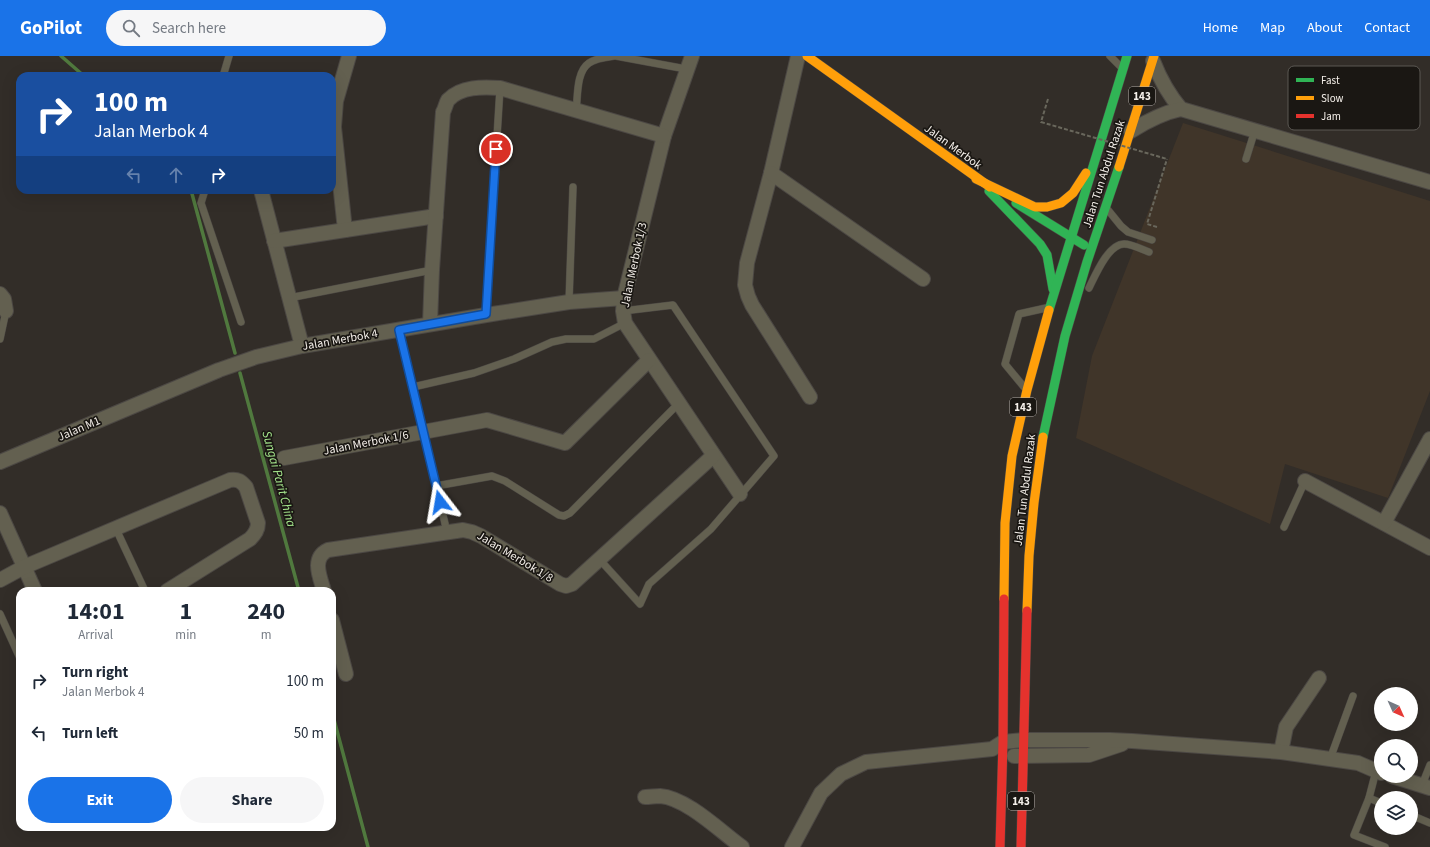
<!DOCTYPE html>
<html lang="en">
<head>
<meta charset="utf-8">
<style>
  :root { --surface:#fff; --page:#f6f6f7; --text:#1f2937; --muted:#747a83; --accent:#1a73e8 }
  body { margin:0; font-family:"Source Sans 3",sans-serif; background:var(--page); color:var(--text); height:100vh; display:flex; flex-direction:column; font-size:15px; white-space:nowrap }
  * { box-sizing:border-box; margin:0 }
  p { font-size:13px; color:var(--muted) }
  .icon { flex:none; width:22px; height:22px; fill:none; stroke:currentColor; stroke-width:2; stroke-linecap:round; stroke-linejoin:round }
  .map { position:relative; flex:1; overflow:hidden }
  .drawer { position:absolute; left:16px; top:531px; width:320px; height:244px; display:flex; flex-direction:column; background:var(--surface); border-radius:12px; box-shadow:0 4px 16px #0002 }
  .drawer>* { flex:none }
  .guide { position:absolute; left:16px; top:16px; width:320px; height:122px; border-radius:12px; box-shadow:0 4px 16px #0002; background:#1a4fa0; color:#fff; overflow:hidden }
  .needle { width:26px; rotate:135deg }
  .tools { position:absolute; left:1374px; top:631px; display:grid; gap:8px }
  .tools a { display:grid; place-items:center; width:44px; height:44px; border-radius:50%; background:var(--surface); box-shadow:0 4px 16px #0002; font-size:20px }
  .pin { position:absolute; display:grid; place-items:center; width:34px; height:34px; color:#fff; margin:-17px; border:2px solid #fff; border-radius:50%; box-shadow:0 1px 4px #0007 }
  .me { position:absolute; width:44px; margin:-22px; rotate:346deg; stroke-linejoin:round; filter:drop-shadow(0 0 3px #0008) }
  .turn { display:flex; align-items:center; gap:14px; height:84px; padding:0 12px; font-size:18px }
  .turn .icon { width:52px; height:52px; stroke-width:2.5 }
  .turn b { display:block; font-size:28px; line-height:34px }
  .lanes { display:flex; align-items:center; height:38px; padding:0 12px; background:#0003; justify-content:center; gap:20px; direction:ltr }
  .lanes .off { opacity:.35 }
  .eta { display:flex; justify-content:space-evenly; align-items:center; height:68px; text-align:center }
  .eta b { font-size:24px; font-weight:700; line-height:28px }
  .action { display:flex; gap:8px; margin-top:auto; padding:8px 12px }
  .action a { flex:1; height:46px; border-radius:24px; background:var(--accent); color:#fff; font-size:16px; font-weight:700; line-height:46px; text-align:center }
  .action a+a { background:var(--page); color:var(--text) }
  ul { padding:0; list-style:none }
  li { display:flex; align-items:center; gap:12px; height:52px; padding:0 12px }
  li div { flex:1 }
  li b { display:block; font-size:15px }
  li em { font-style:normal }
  header { display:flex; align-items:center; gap:24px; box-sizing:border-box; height:56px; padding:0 20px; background:var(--accent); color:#fff }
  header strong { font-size:19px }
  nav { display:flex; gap:22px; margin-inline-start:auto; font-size:14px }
  .search { width:280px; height:36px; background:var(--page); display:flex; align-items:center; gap:10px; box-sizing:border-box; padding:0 14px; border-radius:22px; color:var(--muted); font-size:15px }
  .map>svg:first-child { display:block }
  .built { fill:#403529 }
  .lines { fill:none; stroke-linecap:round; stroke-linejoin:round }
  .stream { stroke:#50793e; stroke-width:3.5 }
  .lane-casing { stroke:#4c4844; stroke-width:8 }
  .street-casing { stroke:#4c4844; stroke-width:16 }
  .fast-casing { stroke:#4c4844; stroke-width:10 }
  .slow-casing { stroke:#4c4844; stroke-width:10 }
  .jam-casing { stroke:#4c4844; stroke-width:10 }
  .path { stroke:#69675c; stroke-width:2; stroke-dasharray:4 2; stroke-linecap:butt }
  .lane { stroke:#636050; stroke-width:7 }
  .street { stroke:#636050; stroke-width:14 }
  .fast { stroke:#30b455; stroke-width:9 }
  .slow { stroke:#ff9f0a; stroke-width:9 }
  .jam { stroke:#e5322d; stroke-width:9 }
  .path-bridge { stroke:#69675c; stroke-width:2; stroke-dasharray:4 2; stroke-linecap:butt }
  .route-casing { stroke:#114b97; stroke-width:10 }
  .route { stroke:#1a73e8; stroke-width:7 }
  .labels { text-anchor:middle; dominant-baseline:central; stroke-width:3.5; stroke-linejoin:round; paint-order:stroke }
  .shield { fill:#1a1713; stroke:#b3aea9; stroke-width:1 }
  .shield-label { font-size:11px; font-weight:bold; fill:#f4efe9 }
  .street-label { font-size:12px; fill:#f4efe9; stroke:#1a1713 }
  .water-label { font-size:13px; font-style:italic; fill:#a8ea8f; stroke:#1a1713 }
  .key { fill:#1a1713; stroke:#5b5853; stroke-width:1 }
  .key-label { font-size:11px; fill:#f4efe9 }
</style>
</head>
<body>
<header>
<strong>GoPilot</strong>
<div class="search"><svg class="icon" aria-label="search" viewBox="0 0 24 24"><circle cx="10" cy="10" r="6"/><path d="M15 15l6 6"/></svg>Search here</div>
<nav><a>Home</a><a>Map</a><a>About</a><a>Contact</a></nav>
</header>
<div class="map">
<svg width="1430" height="791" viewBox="0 0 1430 791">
  <rect width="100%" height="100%" fill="#322d28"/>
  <polygon class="built" points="1183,67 1430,145 1430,335 1388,442 1285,408 1270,468 1076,382 1092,300"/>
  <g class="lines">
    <g class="stream">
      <polyline points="61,0 84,20"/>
      <polyline points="191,134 235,297"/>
      <polyline points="240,317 299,535"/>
      <polyline points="332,656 368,791"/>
    </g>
    <g class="lane-casing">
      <g id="lane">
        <polyline points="616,0 686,13"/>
        <polyline points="1110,0 1120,10"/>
        <polyline points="224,17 229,0"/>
        <path d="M576 55C578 40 576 16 589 7 596 2 606 1 614 0"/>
        <polyline points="1246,103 1255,74"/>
        <polyline points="205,134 201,147 241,266"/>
        <polyline points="1108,154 1121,170 1128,176 1152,184"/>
        <path d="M1089 232C1095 220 1108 188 1124 188 1132 188 1141 193 1149 196"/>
        <polyline points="289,242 432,214"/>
        <polyline points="569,246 573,131"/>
        <polyline points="486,259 500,32"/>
        <polyline points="399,274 447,476"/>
        <polyline points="0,283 6,255"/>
        <polyline points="413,331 474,317 514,303 552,286 566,283 594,283 625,267"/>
        <polyline points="1024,331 1005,308 1019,258 1046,252"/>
        <polyline points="436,430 492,420 505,425 559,459 564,460 570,457 678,348"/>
        <polyline points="1284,471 1305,425"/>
        <polyline points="116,473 145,535"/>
        <polyline points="600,504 640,548 649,528 711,473 774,400 673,249 623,255"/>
        <polyline points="0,558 20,602"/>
        <polyline points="1330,703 1353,640"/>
        <polyline points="1376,715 1369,742 1354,779 1385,791"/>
        <polyline points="1422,729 1430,709"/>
        <polyline points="1369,742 1381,747"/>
        <polyline points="1411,759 1430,767"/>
      </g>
    </g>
    <g class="street-casing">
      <g id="street">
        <polyline points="692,0 664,80 624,242 623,255 625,267 740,438"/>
        <polyline points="798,0 771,117 747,207 745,229 748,240 752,249 810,341"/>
        <path d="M1153 5C1160 23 1168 38 1181 53"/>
        <path d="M1131 75C1147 65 1162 57 1181 53L1430 126"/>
        <polyline points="771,117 923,223"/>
        <polyline points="261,134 302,290"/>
        <polyline points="345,174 334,71 336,45 349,0"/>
        <polyline points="274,185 436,160"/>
        <polyline points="0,238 4,243 6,255"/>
        <path d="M430 268 432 214 443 56C445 53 446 47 448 44 461 30 483 31 500 32L664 80"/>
        <polyline points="284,402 487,364 565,387 649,304"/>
        <polyline points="0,406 219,314 256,301 302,290 486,259 569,246 624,242"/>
        <polyline points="1305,425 1430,492"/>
        <polyline points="0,457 35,535"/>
        <polyline points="1384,467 1430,383"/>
        <path d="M0 524 24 511 230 424C238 423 241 425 246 431L258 467C258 474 255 478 250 483L167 535"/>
        <path d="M324 535C320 521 311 502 328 494L463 474 472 476 481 480 560 528 566 530 572 528 713 400"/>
        <polyline points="332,564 346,618"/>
        <polyline points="1281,696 1286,671 1319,622"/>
        <polyline points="1014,700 1089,699 1122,688"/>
        <polyline points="1392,720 1430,732"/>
        <path d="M645 741C650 741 655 740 660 740 687 742 721 776 742 791"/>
        <polyline points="792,791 821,737 841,718 866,706 992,693 1003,686 1023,684 1110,684 1132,685 1281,696 1358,707 1381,717"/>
      </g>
    </g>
    <g class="fast-casing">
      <g id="fast">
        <polyline points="989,135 1040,188 1047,199 1053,233"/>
        <polyline points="1016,147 1084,189"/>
        <polyline points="1049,254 1127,0"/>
        <polyline points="1043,381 1065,280 1087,206 1119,111"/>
      </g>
    </g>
    <g class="slow-casing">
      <g id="slow">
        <polyline points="807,0 990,131"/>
        <polyline points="1119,111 1154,0"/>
        <polyline points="976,123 1035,151 1047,151 1061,147 1073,137 1086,117"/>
        <polyline points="1004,543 1005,467 1012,400 1027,334 1049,254"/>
        <polyline points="1027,555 1029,500 1034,447 1043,381"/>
      </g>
    </g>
    <g class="jam-casing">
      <g id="jam">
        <polyline points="1000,791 1003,686 1004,543"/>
        <polyline points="1021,791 1027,555"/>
      </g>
    </g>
    <polyline class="path" points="1157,171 1147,168 1167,103"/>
    <use href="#lane" class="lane"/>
    <use href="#street" class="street"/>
    <use href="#fast" class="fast"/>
    <use href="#slow" class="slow"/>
    <use href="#jam" class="jam"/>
    <polyline class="path-bridge" points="1048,43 1041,66 1167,103"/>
  </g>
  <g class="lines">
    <g class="route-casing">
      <polyline id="route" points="440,446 399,274 486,258 496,93"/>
    </g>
    <use href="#route" class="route"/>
  </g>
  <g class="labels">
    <g class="shield">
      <rect x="1129" y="31" width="26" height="18" rx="3"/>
      <rect x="1010" y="342" width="26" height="18" rx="3"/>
      <rect x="1008" y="736" width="26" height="18" rx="3"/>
    </g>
    <g class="shield-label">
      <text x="1142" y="40">143</text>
      <text x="1023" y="351">143</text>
      <text x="1021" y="745">143</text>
    </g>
    <g class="street-label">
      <text transform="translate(953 91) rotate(36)">Jalan Merbok</text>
      <text transform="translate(1104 118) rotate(-72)">Jalan Tun Abdul Razak</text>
      <text transform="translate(634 209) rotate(-78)">Jalan Merbok 1/3</text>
      <text transform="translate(340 284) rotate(-10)">Jalan Merbok 4</text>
      <text transform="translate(79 373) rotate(-23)">Jalan M1</text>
      <text transform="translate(366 387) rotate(-11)">Jalan Merbok 1/6</text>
      <text transform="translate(1025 434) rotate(-83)">Jalan Tun Abdul Razak</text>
      <text transform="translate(515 501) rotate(31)">Jalan Merbok 1/8</text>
    </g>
    <g class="water-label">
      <text transform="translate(279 423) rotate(75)">Sungai Parit China</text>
    </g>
  </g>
  <rect x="1288" y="10" width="132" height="64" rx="6" class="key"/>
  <rect x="1296" y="22" width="18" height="4" fill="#30b455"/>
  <rect x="1296" y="40" width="18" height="4" fill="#ff9f0a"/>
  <rect x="1296" y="58" width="18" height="4" fill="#e5322d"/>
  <g class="key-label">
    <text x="1321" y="28">Fast</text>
    <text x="1321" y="46">Slow</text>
    <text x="1321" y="64">Jam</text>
  </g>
</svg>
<div class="tools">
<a><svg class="needle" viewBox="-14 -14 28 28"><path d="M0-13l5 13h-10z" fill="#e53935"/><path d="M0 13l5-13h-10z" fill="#747a83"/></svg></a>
<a><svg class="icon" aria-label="search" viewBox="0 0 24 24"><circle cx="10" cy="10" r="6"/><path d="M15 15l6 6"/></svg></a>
<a><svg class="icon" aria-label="layers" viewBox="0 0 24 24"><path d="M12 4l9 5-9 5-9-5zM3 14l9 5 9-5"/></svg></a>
</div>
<div class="pin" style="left:496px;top:93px;background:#d93025"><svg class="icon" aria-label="arrive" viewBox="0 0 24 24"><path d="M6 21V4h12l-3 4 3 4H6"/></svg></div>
<svg class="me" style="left:440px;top:446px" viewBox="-20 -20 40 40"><path d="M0-17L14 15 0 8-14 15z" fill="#1a73e8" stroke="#fff" stroke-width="4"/></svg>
<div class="guide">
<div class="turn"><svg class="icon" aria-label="right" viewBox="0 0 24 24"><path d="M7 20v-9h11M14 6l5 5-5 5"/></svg><div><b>100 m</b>Jalan Merbok 4</div></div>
<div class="lanes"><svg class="icon off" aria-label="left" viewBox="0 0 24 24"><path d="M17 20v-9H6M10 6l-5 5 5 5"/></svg><svg class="icon off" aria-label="ahead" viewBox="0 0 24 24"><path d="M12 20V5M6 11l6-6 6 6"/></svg><svg class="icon" aria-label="right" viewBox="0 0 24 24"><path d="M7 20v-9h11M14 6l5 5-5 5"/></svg></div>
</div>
<section class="drawer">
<div class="eta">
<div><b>14:01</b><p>Arrival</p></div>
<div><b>1</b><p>min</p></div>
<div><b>240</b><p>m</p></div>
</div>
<ul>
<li><svg class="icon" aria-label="right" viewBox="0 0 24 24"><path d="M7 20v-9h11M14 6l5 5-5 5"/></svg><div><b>Turn right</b><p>Jalan Merbok 4</p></div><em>100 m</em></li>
<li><svg class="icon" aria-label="left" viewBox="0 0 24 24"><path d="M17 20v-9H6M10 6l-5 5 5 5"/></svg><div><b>Turn left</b></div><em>50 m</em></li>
</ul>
<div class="action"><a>Exit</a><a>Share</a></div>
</section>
</div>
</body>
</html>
